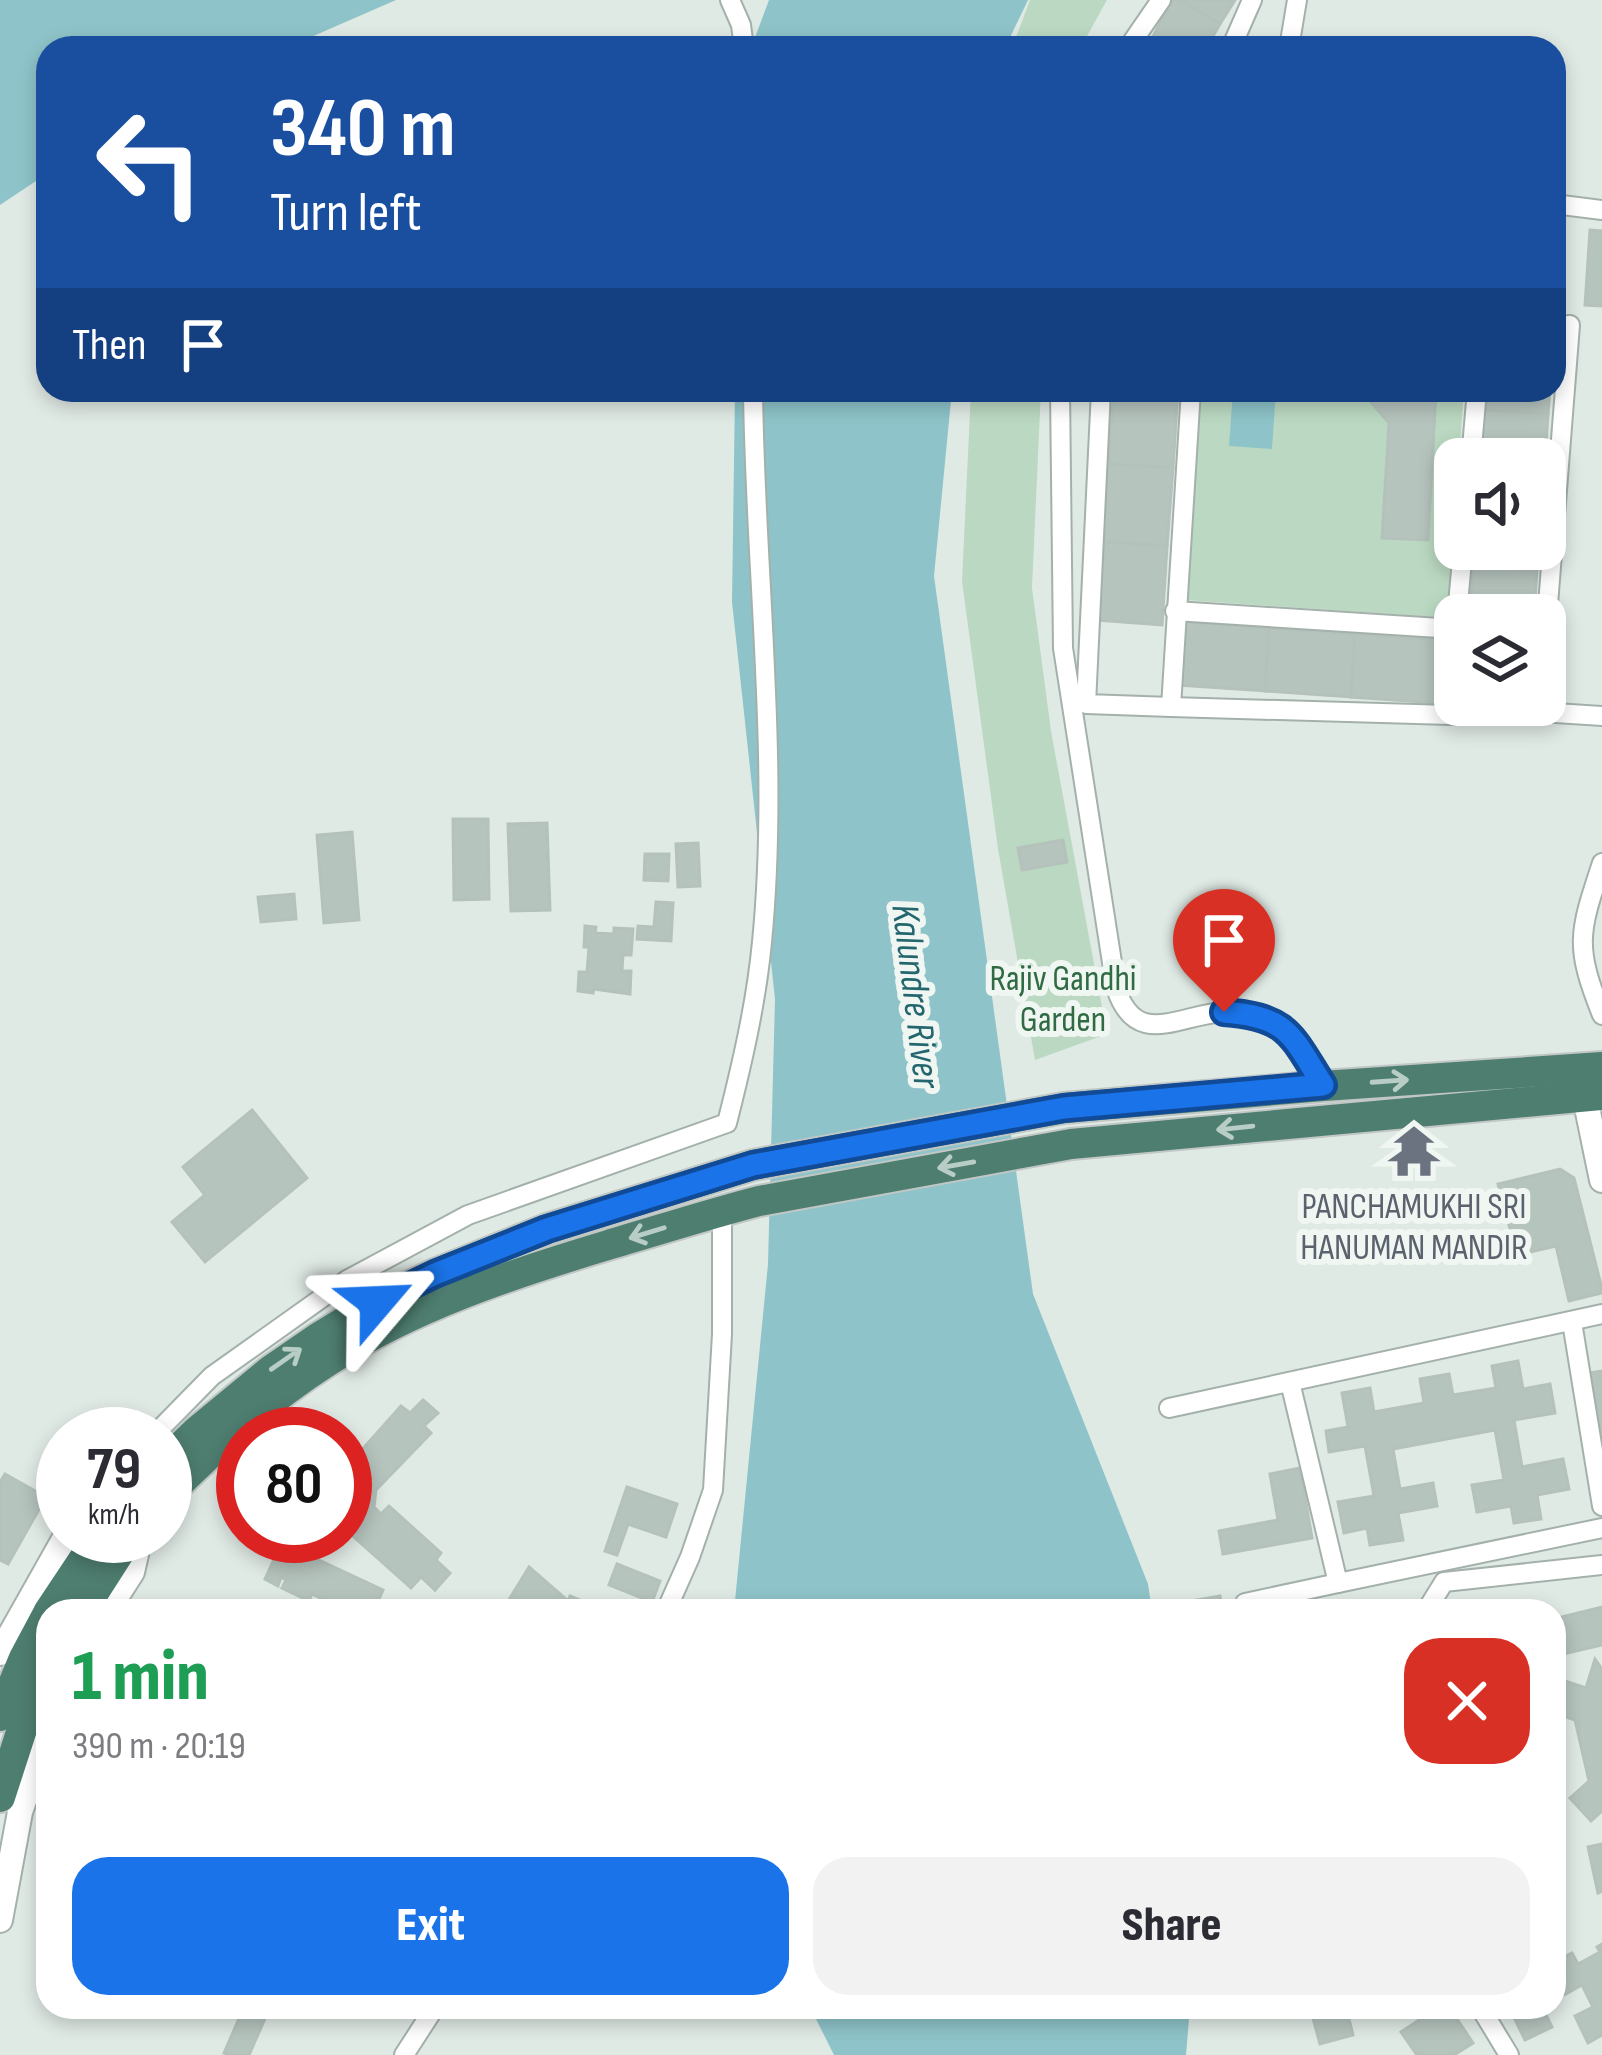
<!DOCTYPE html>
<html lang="en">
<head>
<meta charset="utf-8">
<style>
  :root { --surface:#fff; --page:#f2f2f3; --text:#2b2b33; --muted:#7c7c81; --accent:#1a73e8 }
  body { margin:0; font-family:"Sofia Sans Condensed",sans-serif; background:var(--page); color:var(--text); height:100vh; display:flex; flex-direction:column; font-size:45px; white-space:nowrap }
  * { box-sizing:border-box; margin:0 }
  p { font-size:39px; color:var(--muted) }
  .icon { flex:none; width:66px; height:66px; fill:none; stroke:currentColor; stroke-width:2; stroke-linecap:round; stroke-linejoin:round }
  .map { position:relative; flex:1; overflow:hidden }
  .side { position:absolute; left:36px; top:1599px; width:1530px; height:420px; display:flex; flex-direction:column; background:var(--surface); border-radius:36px; box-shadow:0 6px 18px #0003 }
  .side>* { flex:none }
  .hud { position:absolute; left:36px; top:36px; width:1530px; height:366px; border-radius:36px; box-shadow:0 6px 18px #0003; background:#1a4fa0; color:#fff; overflow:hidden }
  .fabs { position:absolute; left:1434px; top:438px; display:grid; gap:24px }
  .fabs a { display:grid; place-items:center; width:132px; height:132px; border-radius:24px; background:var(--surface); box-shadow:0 6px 18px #0003; font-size:60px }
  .speed { position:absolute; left:36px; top:1407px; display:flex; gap:24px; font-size:60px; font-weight:700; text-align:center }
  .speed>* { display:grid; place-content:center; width:156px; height:156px; border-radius:50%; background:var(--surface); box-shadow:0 6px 18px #0003; line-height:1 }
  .speed small { font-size:30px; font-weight:400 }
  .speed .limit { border:18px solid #d22; background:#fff; color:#111 }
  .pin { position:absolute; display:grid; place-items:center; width:102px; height:102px; color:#fff; margin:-123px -51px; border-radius:50% 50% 50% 0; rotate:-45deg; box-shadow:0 0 12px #0007 }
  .pin .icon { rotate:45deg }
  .me { position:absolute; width:132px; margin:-66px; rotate:64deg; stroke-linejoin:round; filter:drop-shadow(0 0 9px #0008) }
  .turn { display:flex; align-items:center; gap:42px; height:252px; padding:0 36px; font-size:54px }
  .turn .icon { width:156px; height:156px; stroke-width:2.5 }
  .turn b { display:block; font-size:84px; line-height:102px }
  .then { display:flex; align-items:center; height:114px; padding:0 36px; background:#0003; gap:24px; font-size:45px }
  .round { display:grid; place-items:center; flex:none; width:126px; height:126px; border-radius:36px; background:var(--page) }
  .summary { display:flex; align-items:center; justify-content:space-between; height:204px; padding:0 36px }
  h1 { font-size:72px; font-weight:800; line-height:90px; color:#1e9e55 }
  .button { display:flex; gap:24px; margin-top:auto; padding:24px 36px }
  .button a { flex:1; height:138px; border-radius:36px; background:var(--accent); color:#fff; font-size:48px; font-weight:800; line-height:138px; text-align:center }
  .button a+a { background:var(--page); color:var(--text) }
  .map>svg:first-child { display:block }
  .green { fill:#bbd9c2 }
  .water { fill:#8ec4c9 }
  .building { fill:#b6c4be; stroke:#b4c2bb; stroke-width:3 }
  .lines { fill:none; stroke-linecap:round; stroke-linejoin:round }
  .minor-casing { stroke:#a4b1ab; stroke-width:22 }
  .tertiary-casing { stroke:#a4b1ab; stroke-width:28 }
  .trunk-casing { stroke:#c1c7c5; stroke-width:34 }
  .minor { stroke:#fff; stroke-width:18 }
  .tertiary { stroke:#fff; stroke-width:24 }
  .trunk { stroke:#4e7e70; stroke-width:30 }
  .oneway { stroke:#b7cdc5 }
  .route-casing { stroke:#114b97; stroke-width:30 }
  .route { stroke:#1a73e8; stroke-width:21 }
  .labels { text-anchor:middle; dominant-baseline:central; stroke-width:12; stroke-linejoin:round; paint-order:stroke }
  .park-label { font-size:36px; fill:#316b44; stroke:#f0f7f3 }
  .worship-label { font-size:36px; fill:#5b616d; stroke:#f0f7f3 }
  .water-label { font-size:39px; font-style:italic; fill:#23666e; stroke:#f0f7f3 }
</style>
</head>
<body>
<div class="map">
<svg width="1602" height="2055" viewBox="0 0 1602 2055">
  <rect width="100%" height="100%" fill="#e0eae5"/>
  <g class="green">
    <polygon points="1030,0 1107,0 1086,38 1084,48 1012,48"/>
    <polygon points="971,390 1041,390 1032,588 1051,731 1107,1034 1035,1060 998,849 962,581"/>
    <polygon points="1200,390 1464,390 1459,459 1455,459 1455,521 1448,618 1185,600"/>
  </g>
  <g class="water">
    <polygon points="0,0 396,0 286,48 48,48 48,173 0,205"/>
    <polygon points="769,0 1028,0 1005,48 751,48"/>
    <polygon points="735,390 952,390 934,576 1033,1294 1148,1584 1152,1611 734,1611 768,1264 775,999 732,602"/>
    <polygon points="1233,390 1276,390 1272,449 1229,446"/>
    <polygon points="810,2007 1190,2007 1186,2055 834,2055"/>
  </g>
  <g class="building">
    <polygon points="1172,0 1181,0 1220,24 1206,48 1147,48"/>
    <polygon points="1181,0 1235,0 1220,24"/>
    <polygon points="1590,230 1602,231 1602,306 1585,305"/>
    <polygon points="1114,390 1178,390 1173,468 1108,464"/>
    <polygon points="1278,390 1436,390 1428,540 1382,538 1389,423 1365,395"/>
    <polygon points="1485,390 1550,390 1548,414 1484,410"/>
    <polygon points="1484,410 1548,414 1545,460 1481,459"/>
    <polygon points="1108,464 1173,468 1167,546 1103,542"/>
    <polygon points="1103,542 1167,546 1162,625 1097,620"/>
    <polygon points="1474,549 1539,549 1537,570 1473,566"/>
    <polygon points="1473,566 1537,570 1534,615 1470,615"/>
    <polygon points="1184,622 1269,628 1265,691 1179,685"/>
    <polygon points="1269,628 1355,634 1351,697 1265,691"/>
    <polygon points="1355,634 1441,640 1437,703 1351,697"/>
    <polygon points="453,819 488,819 489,899 454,900"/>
    <polygon points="547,823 550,910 511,911 508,824"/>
    <polygon points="352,832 359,920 324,923 317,835"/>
    <polygon points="1063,840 1067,862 1022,870 1018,848"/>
    <polygon points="698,843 700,886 678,887 676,844"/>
    <polygon points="645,854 669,854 668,881 644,880"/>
    <polygon points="294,894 296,919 261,922 258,897"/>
    <polygon points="656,902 673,903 671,941 637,939 638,926 654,927"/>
    <polygon points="585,926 596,927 595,933 614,934 614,928 633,929 631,955 623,955 622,971 631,971 630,994 594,989 593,993 578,991 579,972 587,972 589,947 584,947"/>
    <polygon points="252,1110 307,1178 205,1262 172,1222 205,1195 183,1167"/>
    <polygon points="1560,1169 1574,1178 1602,1289 1602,1293 1569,1301 1556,1246 1517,1255 1498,1184"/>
    <polygon points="1518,1361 1523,1389 1550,1384 1555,1413 1514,1420 1522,1467 1563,1459 1569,1489 1537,1495 1541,1519 1514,1523 1511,1506 1477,1512 1472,1485 1504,1480 1495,1430 1393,1449 1400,1489 1433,1483 1437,1506 1398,1513 1403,1540 1370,1545 1367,1528 1344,1533 1338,1502 1374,1496 1365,1446 1329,1452 1326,1431 1348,1427 1342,1393 1370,1388 1374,1412 1424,1403 1420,1379 1449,1374 1453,1395 1496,1388 1492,1366"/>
    <polygon points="1602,1371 1602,1441 1589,1373"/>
    <polygon points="423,1400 438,1413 424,1426 431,1433 376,1490 374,1507 381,1514 389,1506 441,1553 436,1560 450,1573 435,1590 421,1577 411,1588 346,1530 360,1520 356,1515 353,1493 345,1495 345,1475 352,1474 351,1462 401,1406 410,1413"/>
    <polygon points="1300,1468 1312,1538 1223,1554 1219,1531 1278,1520 1270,1474"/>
    <polygon points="5,1474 46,1497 8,1564 0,1560 0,1482"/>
    <polygon points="627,1487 677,1504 666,1537 628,1524 617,1555 605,1551"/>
    <polygon points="291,1547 383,1590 375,1608 383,1611 322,1611 317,1609 322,1599 312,1594 309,1601 282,1588 286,1580 281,1577 278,1586 265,1579 277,1553 284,1561"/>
    <polygon points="617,1564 660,1581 652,1602 609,1585"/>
    <polygon points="529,1567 568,1601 570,1596 606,1611 526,1611 507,1603"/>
    <polygon points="1220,1596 1223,1611 1175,1611 1174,1604"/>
    <polygon points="1602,1607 1602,1645 1554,1656 1554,1619"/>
    <polygon points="1595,1659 1602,1669 1602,1811 1591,1821 1570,1798 1589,1781 1575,1720 1554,1713 1554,1707 1562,1680 1586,1688"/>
    <polygon points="1602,1844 1602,1891 1598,1893 1588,1847"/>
    <polygon points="1602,1944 1602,2035 1588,2043 1575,2016 1593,2007 1582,1985 1564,1995 1554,1975 1554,1962 1572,1953 1578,1964 1600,1952 1597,1947"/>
    <polygon points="244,2007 270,2007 249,2055 230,2055 224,2053"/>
    <polygon points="1310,2007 1346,2007 1353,2035 1320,2044"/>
    <polygon points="1439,2007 1449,2007 1473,2043 1454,2055 1417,2055 1401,2032"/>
    <polygon points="1509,2007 1542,2007 1552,2027 1525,2040"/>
  </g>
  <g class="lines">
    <g class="minor-casing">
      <g id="minor">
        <polyline points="730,0 741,25 744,48"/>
        <polyline points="1128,48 1161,0"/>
        <polyline points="1231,48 1252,0"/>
        <polyline points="1289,48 1297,0"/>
        <polyline points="1554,204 1602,210"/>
        <path d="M1060 390 1063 648 1116 988C1136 1051 1181 1013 1226 1012 1246 1011 1271 1018 1287 1031 1302 1043 1313 1069 1323 1086"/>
        <polyline points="1101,390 1086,704 1171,707 1191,390"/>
        <polyline points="1471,459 1477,390"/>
        <polyline points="1175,611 1455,629"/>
        <polyline points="1457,615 1463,549"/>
        <polyline points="1455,639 1450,715 1540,712"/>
        <polyline points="1545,643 1570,325 1554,326"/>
        <polyline points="1540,705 1540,712 1602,716"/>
        <polyline points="1171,707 1450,715"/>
        <path d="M1602 863C1579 933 1574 945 1602 1015"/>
        <polyline points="1572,1322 1602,1506"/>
        <polyline points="1290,1382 1338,1583 1602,1528"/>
        <polyline points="1169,1408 1602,1314"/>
        <path d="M155 1434 212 1376 347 1280 468 1215 727 1123C742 1064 756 1004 762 942 780 759 755 574 753 390"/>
        <polyline points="1245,1603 1338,1583"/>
        <polyline points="666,1611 690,1557 713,1490 722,1334 722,1210"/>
        <polyline points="1426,1611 1444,1582 1602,1565"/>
        <polyline points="1480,2007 1509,2055"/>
        <polyline points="404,2055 435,2007"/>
      </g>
    </g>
    <g class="tertiary-casing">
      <g id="tertiary">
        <polyline points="1582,1083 1602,1180"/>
        <polyline points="107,1611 132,1572 137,1550 128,1539"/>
        <polyline points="0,1653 66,1536"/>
        <polyline points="0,1920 20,1812 48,1732"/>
      </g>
    </g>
    <g class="trunk-casing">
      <g id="trunk">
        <polyline points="165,1462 197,1431 271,1370 319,1337 377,1302 435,1274 547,1229 753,1165 1064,1108 1323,1086 1602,1067"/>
        <path d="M165 1497C215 1447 267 1400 328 1361 414 1306 511 1274 608 1245 659 1230 709 1214 759 1201L1071 1144 1602 1095"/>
        <polyline points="49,1611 99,1536"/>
        <polyline points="82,1611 130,1536"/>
        <polyline points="0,1716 24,1658 48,1613"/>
        <polyline points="0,1797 24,1723 48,1671"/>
      </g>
    </g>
    <use href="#minor" class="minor"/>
    <use href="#tertiary" class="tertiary"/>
    <use href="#trunk" class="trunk"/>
  </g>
  <defs><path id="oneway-shaft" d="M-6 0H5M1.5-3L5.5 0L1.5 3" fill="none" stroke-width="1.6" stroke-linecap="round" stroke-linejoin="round" transform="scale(3)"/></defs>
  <g class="oneway">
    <use href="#oneway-shaft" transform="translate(1390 1081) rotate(-4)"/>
    <use href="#oneway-shaft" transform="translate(1235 1128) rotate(174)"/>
    <use href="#oneway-shaft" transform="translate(956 1165) rotate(170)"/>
    <use href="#oneway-shaft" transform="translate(647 1233) rotate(163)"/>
    <use href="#oneway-shaft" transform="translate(286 1359) rotate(-35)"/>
  </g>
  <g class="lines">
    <g class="route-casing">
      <path id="route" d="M377 1302 435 1274 547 1229 753 1165 1064 1108 1323 1085C1291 1035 1289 1017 1224 1012"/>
    </g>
    <use href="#route" class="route"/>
  </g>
  <defs>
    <g id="temple-bare" transform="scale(4.14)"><path d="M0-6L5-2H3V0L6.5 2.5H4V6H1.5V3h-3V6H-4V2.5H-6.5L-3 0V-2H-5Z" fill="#6b7280" stroke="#f0f7f3" stroke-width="2.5" paint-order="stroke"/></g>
  </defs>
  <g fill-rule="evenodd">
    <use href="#temple-bare" x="1414" y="1151"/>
  </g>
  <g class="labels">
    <g class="park-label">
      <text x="1063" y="979">Rajiv Gandhi<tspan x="1063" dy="41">Garden</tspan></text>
    </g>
    <g class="worship-label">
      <text x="1414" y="1207">PANCHAMUKHI SRI<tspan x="1414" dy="41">HANUMAN MANDIR</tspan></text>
    </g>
    <g class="water-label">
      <text transform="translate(915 996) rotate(83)">Kalundre River</text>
    </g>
  </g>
</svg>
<div class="fabs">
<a><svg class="icon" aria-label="sound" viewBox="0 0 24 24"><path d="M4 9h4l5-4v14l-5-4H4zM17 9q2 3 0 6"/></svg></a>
<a><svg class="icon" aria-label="layers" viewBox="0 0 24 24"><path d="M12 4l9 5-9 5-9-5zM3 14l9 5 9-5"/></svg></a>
</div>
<div class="speed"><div>79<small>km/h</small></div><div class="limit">80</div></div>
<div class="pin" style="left:1224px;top:1012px;background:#d93025"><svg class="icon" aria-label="arrive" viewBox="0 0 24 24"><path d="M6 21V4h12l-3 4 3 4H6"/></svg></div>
<svg class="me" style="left:377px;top:1302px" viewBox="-20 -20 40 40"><path d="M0-17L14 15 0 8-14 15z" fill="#1a73e8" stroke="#fff" stroke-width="4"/></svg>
<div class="hud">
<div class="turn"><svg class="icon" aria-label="left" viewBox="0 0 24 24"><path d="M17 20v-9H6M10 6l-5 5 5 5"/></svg><div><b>340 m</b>Turn left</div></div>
<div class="then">Then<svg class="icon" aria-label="arrive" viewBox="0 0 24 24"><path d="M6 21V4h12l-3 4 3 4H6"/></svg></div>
</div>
<section class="side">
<div class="summary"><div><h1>1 min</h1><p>390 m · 20:19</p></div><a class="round" style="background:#d93025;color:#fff"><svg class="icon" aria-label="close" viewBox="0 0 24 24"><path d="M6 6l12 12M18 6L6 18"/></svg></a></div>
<div class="button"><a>Exit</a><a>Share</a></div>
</section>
</div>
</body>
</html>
